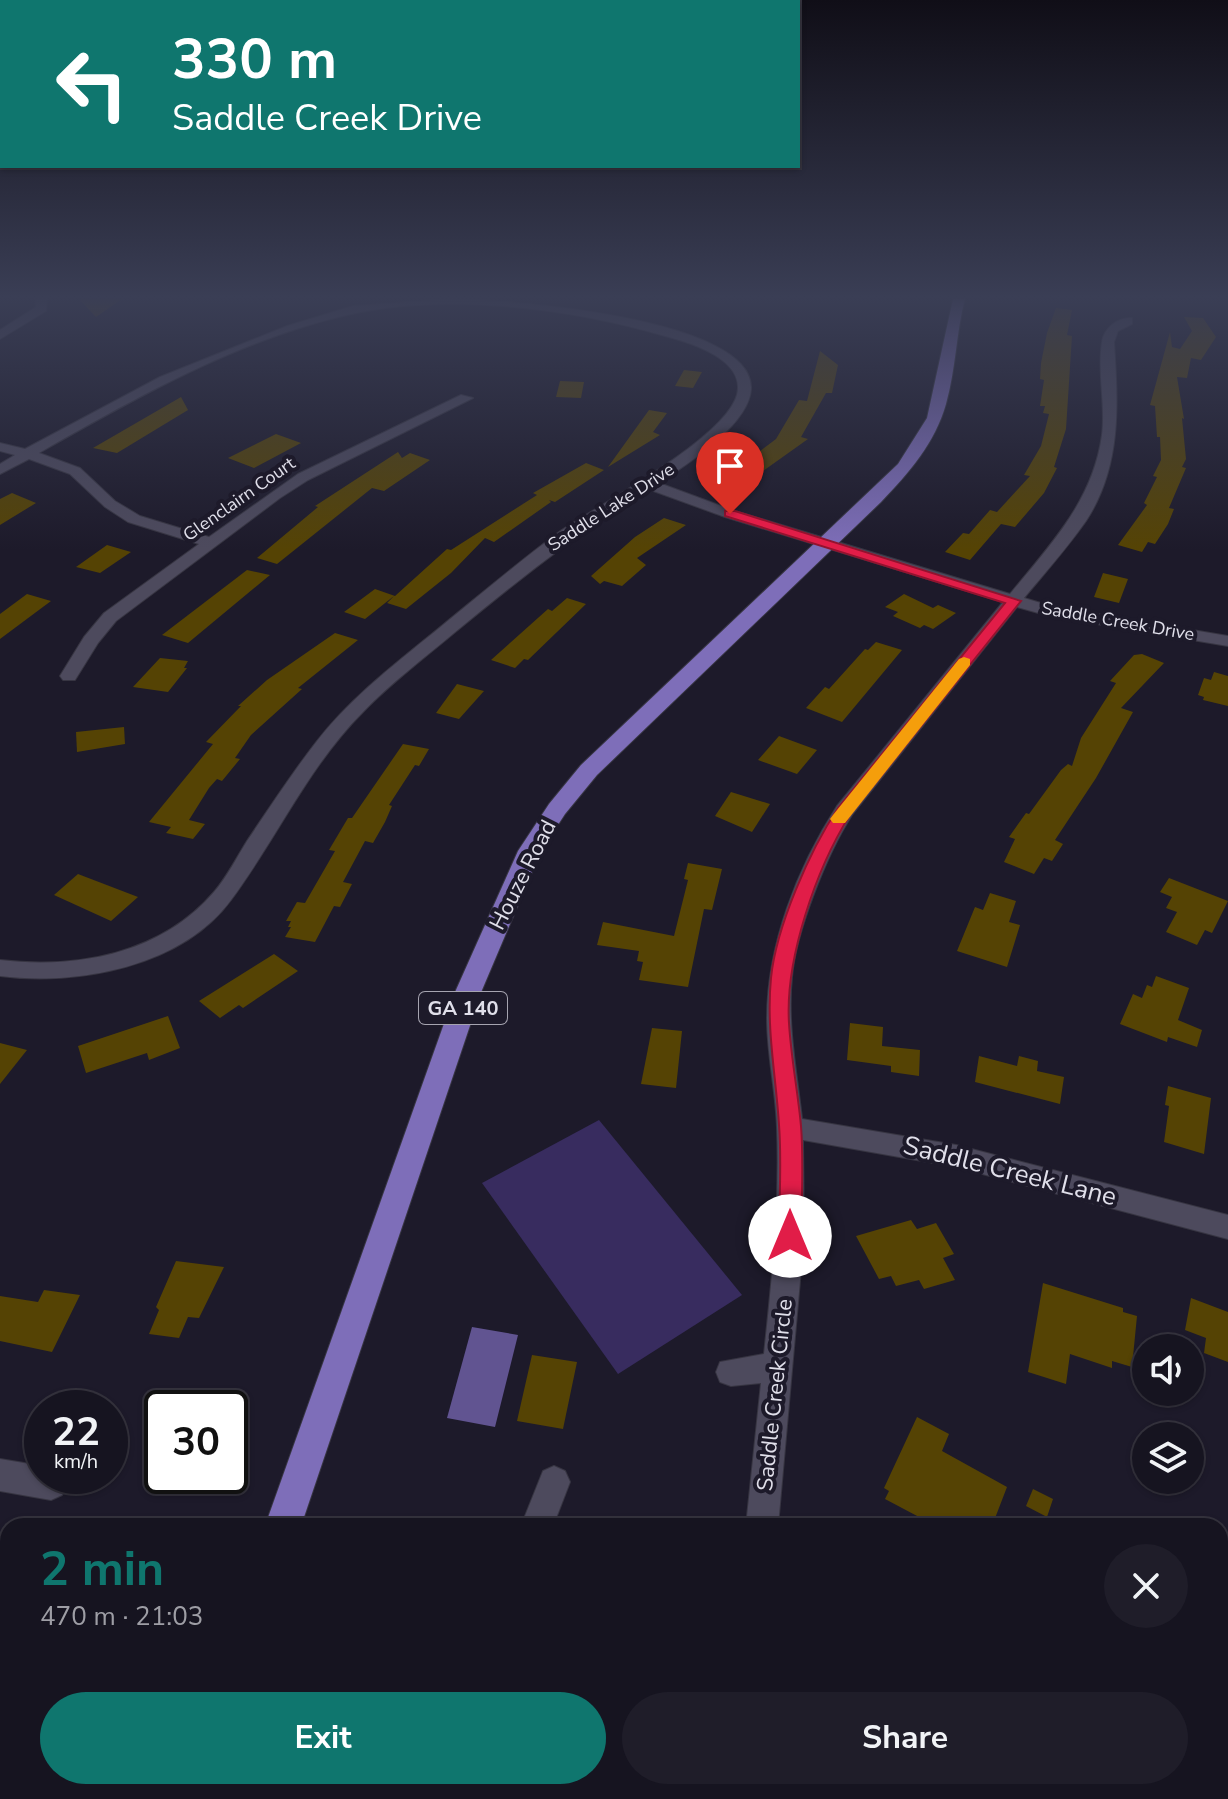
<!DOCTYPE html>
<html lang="en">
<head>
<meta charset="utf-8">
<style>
  :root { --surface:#161420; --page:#1f1d29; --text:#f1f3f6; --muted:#9e9ea5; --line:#35333e; --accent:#0f766e }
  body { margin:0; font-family:"Nunito Sans",sans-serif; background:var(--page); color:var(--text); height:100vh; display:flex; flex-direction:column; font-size:30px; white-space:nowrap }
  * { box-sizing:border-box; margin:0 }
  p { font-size:26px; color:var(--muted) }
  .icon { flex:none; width:44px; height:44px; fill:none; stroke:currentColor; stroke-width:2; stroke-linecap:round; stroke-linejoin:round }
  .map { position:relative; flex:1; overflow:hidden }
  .side { position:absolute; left:0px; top:1518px; width:1228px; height:282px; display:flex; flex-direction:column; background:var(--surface); border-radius:24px 24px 0 0; box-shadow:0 2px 6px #0004,0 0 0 2px var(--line) }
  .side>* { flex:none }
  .banner { position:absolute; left:0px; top:0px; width:800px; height:168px; box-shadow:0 2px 6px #0004,0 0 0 2px var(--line); background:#0f766e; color:#fff; overflow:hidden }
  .buttons { position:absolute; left:1132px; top:1334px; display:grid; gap:16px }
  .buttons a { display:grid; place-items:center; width:72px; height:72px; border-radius:50%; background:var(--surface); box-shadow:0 2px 6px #0004,0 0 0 2px var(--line); font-size:40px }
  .speed { position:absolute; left:24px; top:1390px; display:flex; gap:16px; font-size:40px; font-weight:700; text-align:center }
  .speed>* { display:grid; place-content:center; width:104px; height:104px; border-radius:50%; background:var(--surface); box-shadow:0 2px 6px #0004,0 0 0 2px var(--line); line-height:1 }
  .speed small { font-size:20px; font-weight:400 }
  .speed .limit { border:4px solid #111; border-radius:12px; background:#fff; color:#111 }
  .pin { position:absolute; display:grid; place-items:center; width:68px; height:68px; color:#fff; margin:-82px -34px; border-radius:50% 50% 50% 0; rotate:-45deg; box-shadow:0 0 8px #0007 }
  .pin .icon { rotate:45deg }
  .me { position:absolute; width:88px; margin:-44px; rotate:0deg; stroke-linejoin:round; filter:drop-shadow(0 0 6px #0008) }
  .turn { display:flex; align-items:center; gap:28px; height:168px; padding:0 40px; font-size:36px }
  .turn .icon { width:104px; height:104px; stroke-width:2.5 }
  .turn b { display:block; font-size:56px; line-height:68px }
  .round { display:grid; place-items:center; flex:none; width:84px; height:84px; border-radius:42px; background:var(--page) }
  .summary { display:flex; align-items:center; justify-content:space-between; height:136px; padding:0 40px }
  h1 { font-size:48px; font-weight:700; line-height:60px; color:var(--accent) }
  .cta { display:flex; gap:16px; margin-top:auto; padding:16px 40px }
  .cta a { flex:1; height:92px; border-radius:48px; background:var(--accent); color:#fff; font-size:32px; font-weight:700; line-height:92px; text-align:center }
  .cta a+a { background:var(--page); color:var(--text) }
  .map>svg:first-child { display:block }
  .green { fill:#382c5f }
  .water { fill:#615491 }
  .building { fill:#554304 }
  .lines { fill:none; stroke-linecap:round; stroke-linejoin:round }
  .minor-casing { stroke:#373542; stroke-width:2 }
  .major-casing { stroke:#373542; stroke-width:2 }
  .minor { fill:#4d4a5d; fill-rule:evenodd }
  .major { fill:#7e6eb9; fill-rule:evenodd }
  .route { fill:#e11d48; stroke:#92132f; stroke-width:2 }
  .slow { fill:#f59e0b }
  .labels { text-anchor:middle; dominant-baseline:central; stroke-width:8; stroke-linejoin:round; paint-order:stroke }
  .far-street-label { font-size:18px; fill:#e0dfea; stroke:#1d1a2a }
  .shield { fill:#1d1a2a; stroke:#a6a4b0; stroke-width:2 }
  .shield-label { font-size:20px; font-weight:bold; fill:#e0dfea }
  .street-label { font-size:22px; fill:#e0dfea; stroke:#1d1a2a }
  .near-street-label { font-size:26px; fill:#e0dfea; stroke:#1d1a2a }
</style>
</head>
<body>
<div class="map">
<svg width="1228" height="1799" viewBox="0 0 1228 1799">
  <rect width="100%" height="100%" fill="#1d1a2a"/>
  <polygon class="green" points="599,1120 742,1295 618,1374 482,1183"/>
  <polygon class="water" points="472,1327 518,1335 495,1427 447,1418"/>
  <g class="building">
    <polygon points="79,299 122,299 96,317"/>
    <polygon points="1056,308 1072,310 1067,335 1072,336 1066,429 1054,467 1057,468 1044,493 1015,527 1001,524 970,560 945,552 963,533 969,534 990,510 997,512 1030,476 1024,475 1041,446 1049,414 1043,413 1045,406 1040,406 1044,380 1040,379 1041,363 1047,333"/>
    <polygon points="1184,317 1203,318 1216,337 1201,360 1191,358 1187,378 1177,377 1184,419 1182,418 1186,459 1182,467 1186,468 1169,508 1174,509 1168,524 1155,544 1148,542 1142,552 1118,545 1147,505 1144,503 1157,477 1153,476 1161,460 1160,437 1157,437 1155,406 1150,405 1170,332 1172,347 1180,349 1192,331"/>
    <polygon points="820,351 838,365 832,393 826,393 801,437 808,439 732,493 713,486 776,439 799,400 807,401"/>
    <polygon points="684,370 702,372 693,388 675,386"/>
    <polygon points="560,381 584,382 581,398 556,397"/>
    <polygon points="181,397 188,410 117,453 93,448"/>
    <polygon points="649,410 667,413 653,432 660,435 608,467"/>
    <polygon points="276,434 301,443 254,468 228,458"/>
    <polygon points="398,452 402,458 410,453 430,460 384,491 372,488 277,564 257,558 318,507 315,506"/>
    <polygon points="586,463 604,470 555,502 549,500 551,502 494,542 485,538 451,573 406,609 387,603 394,596 365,619 344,612 375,589 395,596 447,549 451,550 537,495 533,493"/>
    <polygon points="12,493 36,503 0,525 0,499"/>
    <polygon points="664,518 686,525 637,558 646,565 622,586 604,581 600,584 591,576 635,537"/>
    <polygon points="107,545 131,552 100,573 76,567"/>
    <polygon points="247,570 270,575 188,643 162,635"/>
    <polygon points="1103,573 1128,579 1119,603 1094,597"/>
    <polygon points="27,594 51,601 0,639 0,614"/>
    <polygon points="904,594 933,608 938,605 956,613 933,629 924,625 920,628 893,616 898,612 885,607"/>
    <polygon points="567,598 586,604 528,660 524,659 515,668 491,660 548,609 552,611"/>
    <polygon points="335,633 358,640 298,688 302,689 251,735 235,758 240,759 222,781 217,779 209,788 189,820 205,824 193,839 166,833 171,827 149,822 213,744 206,742 241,706 238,706 267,680"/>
    <polygon points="876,642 902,650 842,722 806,708 825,687 829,689 865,649 868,650"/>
    <polygon points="1142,654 1164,663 1121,708 1133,712 1096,778 1055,840 1063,844 1052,861 1044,858 1034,874 1004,862 1015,839 1009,837 1026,813 1029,814 1061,770 1068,764 1072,766 1081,738 1116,683 1110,681 1134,655"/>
    <polygon points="160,658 188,661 184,668 187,668 168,692 133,687"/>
    <polygon points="1214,672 1228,676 1228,706 1203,700 1204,697 1198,695 1204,678 1211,680"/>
    <polygon points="457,684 484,691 459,719 436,713"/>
    <polygon points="124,727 125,744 77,752 76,732"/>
    <polygon points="779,736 817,750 797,774 758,760"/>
    <polygon points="403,744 429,749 419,766 415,765 389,805 392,806 385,822 373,843 365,841 343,882 352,884 340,907 334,906 315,942 285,937 291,927 288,927 291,921 286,921 297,902 305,903 335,851 329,850 348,818 352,818"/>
    <polygon points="731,792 770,804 752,832 715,816"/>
    <polygon points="688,863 722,869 712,910 704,909 688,987 639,980 643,962 637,961 639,951 597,945 603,922 674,936 688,880 684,879"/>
    <polygon points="78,874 138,897 111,921 54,895"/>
    <polygon points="1169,878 1228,901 1212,933 1205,930 1197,945 1166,932 1177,912 1166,908 1172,897 1160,892"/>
    <polygon points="990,893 1016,901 1009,922 1020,925 1007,967 957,951 975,907 983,910"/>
    <polygon points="274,954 298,971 243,1008 239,1005 220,1018 199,1001"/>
    <polygon points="1156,976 1189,988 1178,1020 1202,1030 1197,1047 1168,1037 1167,1042 1120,1024 1133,994 1142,998 1147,985 1152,987"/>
    <polygon points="168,1016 180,1048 149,1060 147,1053 86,1073 78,1046"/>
    <polygon points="850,1023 883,1027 882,1046 920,1050 919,1076 891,1072 891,1066 847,1060"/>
    <polygon points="652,1028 682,1031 676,1088 641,1084"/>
    <polygon points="0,1043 27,1050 0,1084"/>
    <polygon points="979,1056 1017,1066 1019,1056 1038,1061 1037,1071 1064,1077 1060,1104 975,1082"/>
    <polygon points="1168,1086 1211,1098 1204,1154 1164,1142 1169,1106 1165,1105"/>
    <polygon points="911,1220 917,1229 936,1223 954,1254 943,1258 955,1280 924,1289 919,1280 896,1286 891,1276 879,1279 856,1236"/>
    <polygon points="176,1261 224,1267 199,1318 188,1317 179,1338 149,1334 159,1310 156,1307"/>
    <polygon points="1043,1283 1123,1308 1123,1312 1137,1316 1132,1367 1112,1361 1112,1368 1070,1354 1066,1384 1028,1372"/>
    <polygon points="44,1290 80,1295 52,1352 0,1341 0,1296 38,1302"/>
    <polygon points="1191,1298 1228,1312 1228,1362 1204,1353 1206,1338 1185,1330"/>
    <polygon points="532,1355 577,1362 563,1429 517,1421"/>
    <polygon points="917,1417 949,1434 942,1451 1007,1487 992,1526 936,1526 885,1499 889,1491 884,1488"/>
    <polygon points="1033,1489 1053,1499 1047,1517 1026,1506"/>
  </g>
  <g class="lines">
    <g class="minor-casing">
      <g id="minor">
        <polygon points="35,299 47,299 46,311 0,339 0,330 36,307"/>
        <path d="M450 299C500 299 755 317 751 389 749 425 686 465 659 483L735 511 1010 594C1050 545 1093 501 1102 435 1106 405 1097 372 1102 342 1104 328 1118 317 1132 318V324L1118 331 1114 342C1118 404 1122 466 1086 521 1067 548 1045 573 1024 598L1051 606 1228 636V646L1049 616 1017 607 852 815C827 854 796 931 792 977 787 1024 797 1073 802 1119L956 1145 1228 1215V1239L956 1167 803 1140 804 1236 778 1526H746L761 1383 731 1386 720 1382 716 1372 720 1362 764 1354C772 1279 780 1204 777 1128 776 1092 767 1055 767 1019 767 945 797 868 837 806L1003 602 725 517 648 489C579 532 517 581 454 633 423 659 391 683 363 712 308 767 277 838 231 900 182 967 77 986 0 976V960C77 969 161 954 214 892 227 877 237 857 247 841 270 807 292 773 317 741 353 695 399 661 444 624 482 593 520 561 559 532 596 506 738 433 738 388 739 357 688 342 665 336 570 308 445 292 347 315 238 340 135 398 39 453L80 468 115 501 140 516 209 537 298 474 461 395 473 398 308 480 280 498 116 621 98 643 75 680H63L60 676 84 637 104 613 199 544 128 522 105 507 70 474 29 459 0 474V464L15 455 0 451V443L25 449 160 377 287 326 353 306Z"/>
        <polygon points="0,1459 42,1466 42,1476 64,1476 67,1484 62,1495 51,1500 0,1491"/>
        <polygon points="554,1466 565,1471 570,1482 553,1526 521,1526 543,1471"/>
        <rect x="716" y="1792" width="38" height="7"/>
        <polygon points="1149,1792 1192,1792 1195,1799 1152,1799"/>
      </g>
    </g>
    <g class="major-casing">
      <g id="major">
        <path d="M953 299H965C956 333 956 369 946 404 935 443 909 473 881 502L597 775 565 814 541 851 482 990 301 1526H265L456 990 518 851 549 804 581 765 898 464 927 418Z"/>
        <polygon points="171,1792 211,1792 208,1799 168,1799"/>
      </g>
    </g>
    <use href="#minor" class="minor"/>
    <use href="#major" class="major"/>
  </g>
  <linearGradient id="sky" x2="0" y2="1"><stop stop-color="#100e17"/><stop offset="0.54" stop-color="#3a3e55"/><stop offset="1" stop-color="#3a3e55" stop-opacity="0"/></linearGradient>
  <rect width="1228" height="550" fill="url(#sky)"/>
  <path class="route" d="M725 511H735L1021 601 850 815C816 869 785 959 789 1023 791 1058 798 1092 801 1126 804 1163 801 1200 802 1236L798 1243 790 1246 782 1243 779 1236C779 1200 782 1162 779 1125 776 1076 766 1028 771 978 776 927 810 850 838 808L1005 603 725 516Z"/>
  <polygon class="slow" points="964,657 970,659 970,665 845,823 833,823 830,819 833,815 959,659"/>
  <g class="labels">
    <g class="far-street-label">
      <text transform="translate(239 499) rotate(-35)">Glenclairn Court</text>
      <text transform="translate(611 507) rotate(-33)">Saddle Lake Drive</text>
      <text transform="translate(1118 621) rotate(10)">Saddle Creek Drive</text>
    </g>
    <rect class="shield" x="419" y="992" width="88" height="32" rx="6"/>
    <g class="shield-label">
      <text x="463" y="1008">GA 140</text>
    </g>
    <g class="street-label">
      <text transform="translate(523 875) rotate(-63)">Houze Road</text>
      <text transform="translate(775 1395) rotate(-84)">Saddle Creek Circle</text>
    </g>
    <g class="near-street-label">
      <text transform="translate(1010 1171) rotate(14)">Saddle Creek Lane</text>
    </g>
  </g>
</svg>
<div class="buttons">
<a><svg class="icon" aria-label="sound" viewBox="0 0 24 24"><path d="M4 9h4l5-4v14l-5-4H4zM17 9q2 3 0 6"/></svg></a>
<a><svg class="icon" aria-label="layers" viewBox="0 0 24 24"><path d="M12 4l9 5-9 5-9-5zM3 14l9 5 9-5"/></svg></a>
</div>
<div class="speed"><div>22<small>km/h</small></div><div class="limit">30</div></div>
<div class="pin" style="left:730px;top:514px;background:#d93025"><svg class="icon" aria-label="arrive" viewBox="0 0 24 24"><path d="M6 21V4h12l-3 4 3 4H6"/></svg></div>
<svg class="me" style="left:790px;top:1236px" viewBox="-20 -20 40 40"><circle r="19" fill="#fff"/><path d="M0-13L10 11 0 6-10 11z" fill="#e11d48"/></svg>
<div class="banner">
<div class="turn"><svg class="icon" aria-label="left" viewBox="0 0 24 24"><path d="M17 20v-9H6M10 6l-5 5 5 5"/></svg><div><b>330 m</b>Saddle Creek Drive</div></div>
</div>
<section class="side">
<div class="summary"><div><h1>2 min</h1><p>470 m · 21:03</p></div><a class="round"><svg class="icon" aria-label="close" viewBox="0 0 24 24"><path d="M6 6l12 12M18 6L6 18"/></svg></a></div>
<div class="cta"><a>Exit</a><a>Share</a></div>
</section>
</div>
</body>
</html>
